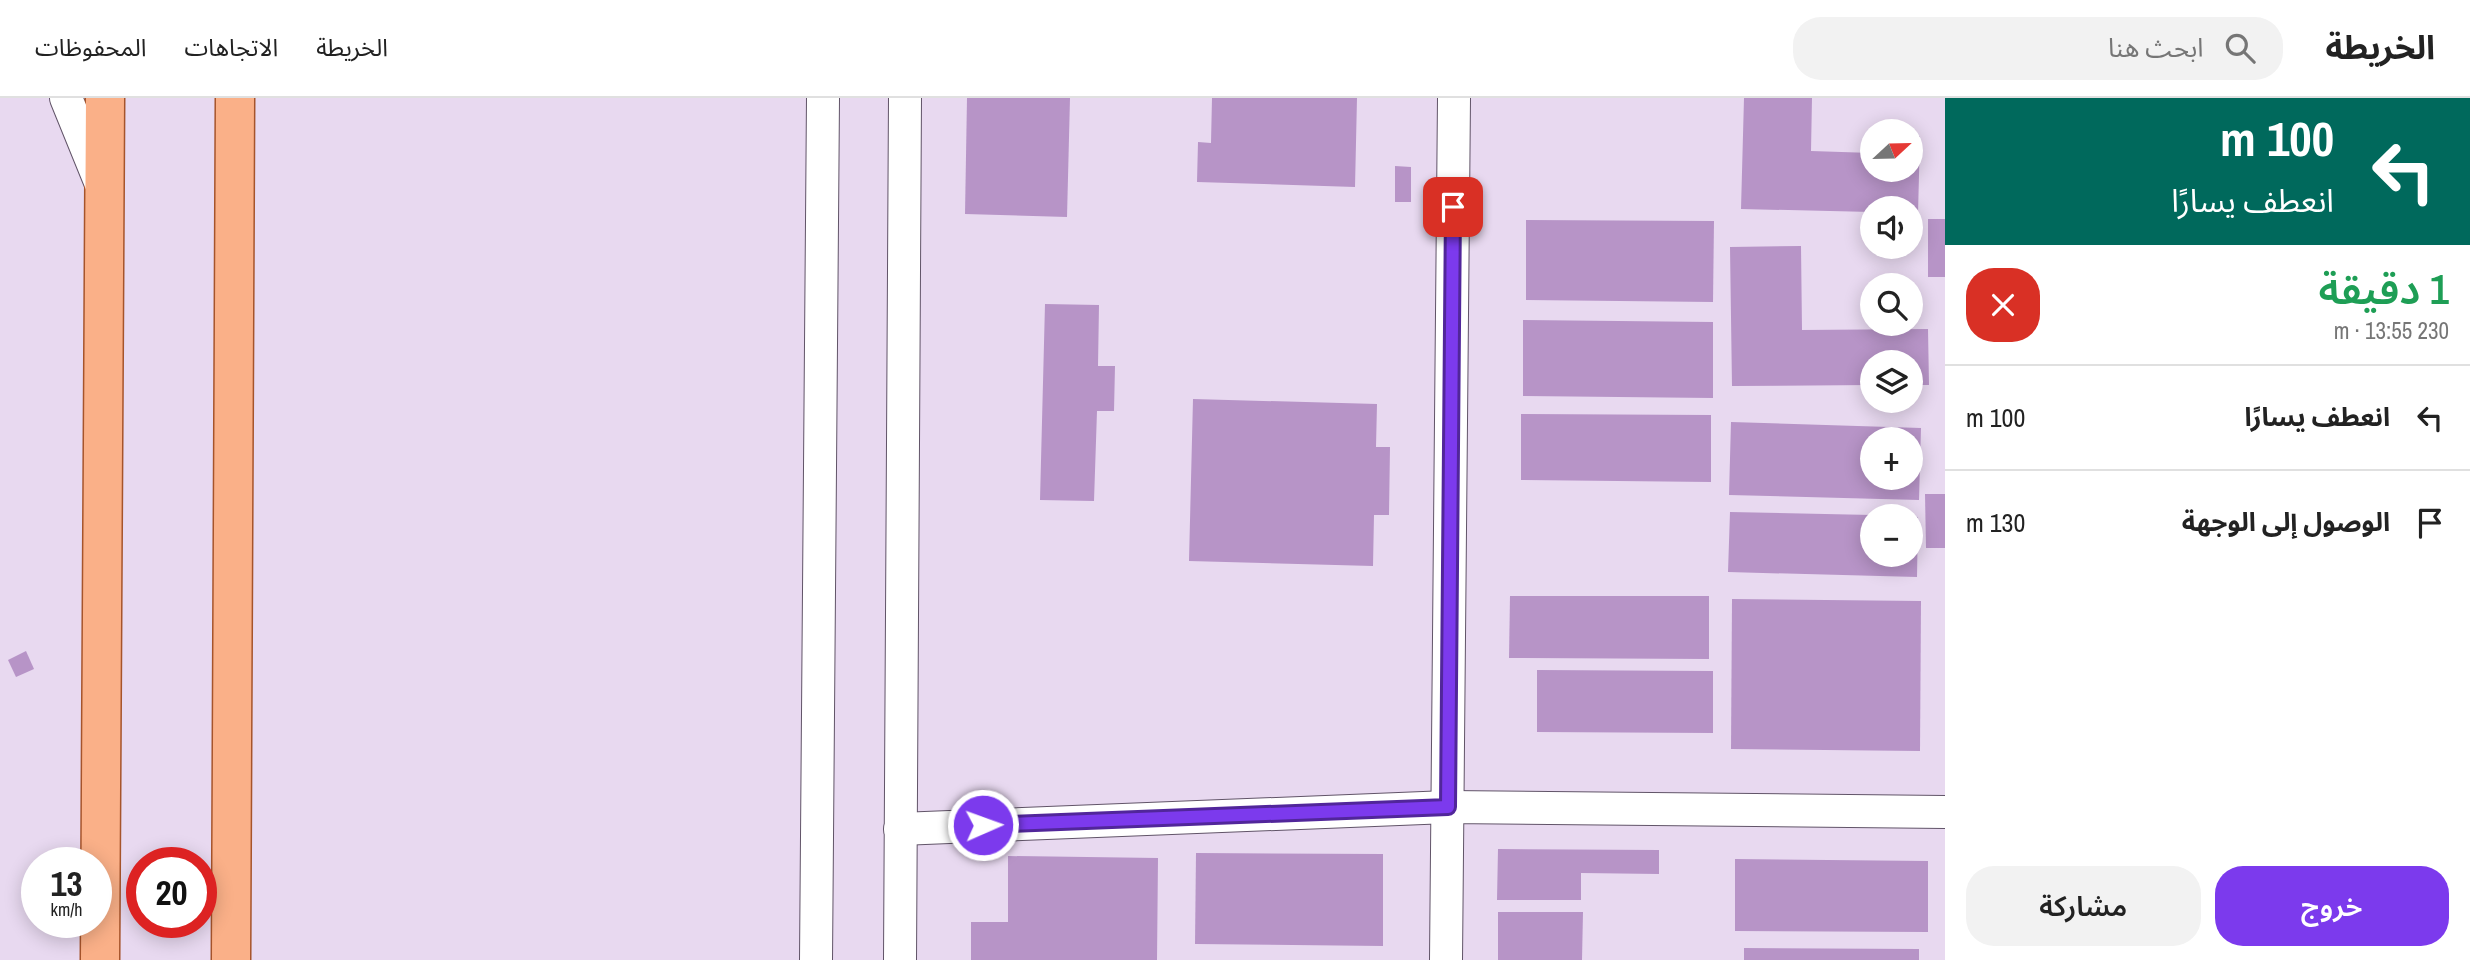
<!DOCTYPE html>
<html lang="ar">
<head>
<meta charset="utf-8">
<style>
  :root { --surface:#fff; --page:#f2f2f2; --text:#222; --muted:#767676; --line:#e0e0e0; --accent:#7c3aed }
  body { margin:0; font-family:"Archivo Narrow","Noto Sans Arabic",sans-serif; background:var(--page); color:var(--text); direction:rtl; height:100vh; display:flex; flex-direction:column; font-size:26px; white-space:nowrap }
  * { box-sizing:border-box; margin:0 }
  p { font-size:23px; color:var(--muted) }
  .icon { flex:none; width:38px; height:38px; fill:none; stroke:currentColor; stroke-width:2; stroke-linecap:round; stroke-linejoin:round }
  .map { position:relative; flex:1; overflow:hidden; direction:ltr }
  .side { display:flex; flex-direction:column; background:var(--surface); width:525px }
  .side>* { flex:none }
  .guide { background:#00695c; color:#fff; overflow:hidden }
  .needle { width:46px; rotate:68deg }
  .tools { position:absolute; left:1860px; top:21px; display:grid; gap:14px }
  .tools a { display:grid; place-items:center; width:63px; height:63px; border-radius:50%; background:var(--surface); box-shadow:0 4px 18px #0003; font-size:35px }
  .speed { position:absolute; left:21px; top:749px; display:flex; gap:14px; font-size:35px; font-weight:700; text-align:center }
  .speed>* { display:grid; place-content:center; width:91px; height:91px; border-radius:50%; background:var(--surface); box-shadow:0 4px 18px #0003; line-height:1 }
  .speed small { font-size:18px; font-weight:400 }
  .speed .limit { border:10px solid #d22; background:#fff; color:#111 }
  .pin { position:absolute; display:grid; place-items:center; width:60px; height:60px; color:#fff; margin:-30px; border-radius:14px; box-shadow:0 4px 10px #0006 }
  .me { position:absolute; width:77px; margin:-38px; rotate:88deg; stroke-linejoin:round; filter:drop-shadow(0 0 5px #0008) }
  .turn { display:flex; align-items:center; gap:24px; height:147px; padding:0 21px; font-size:32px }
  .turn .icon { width:91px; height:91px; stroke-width:2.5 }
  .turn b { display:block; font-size:49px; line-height:60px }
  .round { display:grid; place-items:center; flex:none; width:74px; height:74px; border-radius:28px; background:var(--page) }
  .overview { display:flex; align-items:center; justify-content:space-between; height:119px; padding:0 21px }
  h1 { font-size:42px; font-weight:600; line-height:52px; color:#1e9e55 }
  .action { display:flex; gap:14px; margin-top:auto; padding:14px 21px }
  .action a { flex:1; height:80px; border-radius:28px; background:var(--accent); color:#fff; font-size:28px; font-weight:600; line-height:80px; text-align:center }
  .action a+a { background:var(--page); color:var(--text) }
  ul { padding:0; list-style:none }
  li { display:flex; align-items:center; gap:21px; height:105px; padding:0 21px; border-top:2px solid var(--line) }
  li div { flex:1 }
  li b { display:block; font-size:26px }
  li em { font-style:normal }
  header { display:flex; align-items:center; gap:42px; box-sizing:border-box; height:98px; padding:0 35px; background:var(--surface); border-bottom:2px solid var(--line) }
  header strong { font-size:33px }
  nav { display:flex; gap:38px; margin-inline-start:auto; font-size:24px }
  .search { width:490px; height:63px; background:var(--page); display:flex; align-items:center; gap:18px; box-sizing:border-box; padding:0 24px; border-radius:28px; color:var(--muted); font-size:26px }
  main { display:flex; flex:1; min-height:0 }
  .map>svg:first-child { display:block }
  .building { fill:#b794c7; fill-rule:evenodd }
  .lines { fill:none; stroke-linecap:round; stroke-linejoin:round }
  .minor-casing { stroke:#615468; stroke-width:34 }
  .major-casing { stroke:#a6542b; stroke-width:41 }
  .minor { stroke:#fff; stroke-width:32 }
  .major { stroke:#fab088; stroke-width:38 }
  .route-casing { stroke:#51269a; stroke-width:18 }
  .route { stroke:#7c3aed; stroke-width:12 }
</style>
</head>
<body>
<header>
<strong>الخريطة</strong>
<div class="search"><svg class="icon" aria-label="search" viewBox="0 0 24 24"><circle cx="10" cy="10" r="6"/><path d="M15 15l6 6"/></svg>ابحث هنا</div>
<nav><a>الخريطة</a><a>الاتجاهات</a><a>المحفوظات</a></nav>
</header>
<main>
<section class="side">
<div class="guide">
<div class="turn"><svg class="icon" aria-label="left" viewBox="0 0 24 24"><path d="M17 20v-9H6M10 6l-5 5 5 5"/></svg><div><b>100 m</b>انعطف يسارًا</div></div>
</div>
<div class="overview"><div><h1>1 دقيقة</h1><p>230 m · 13:55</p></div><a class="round" style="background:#d93025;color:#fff"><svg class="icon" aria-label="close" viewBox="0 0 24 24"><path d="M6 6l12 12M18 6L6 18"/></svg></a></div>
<ul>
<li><svg class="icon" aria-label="left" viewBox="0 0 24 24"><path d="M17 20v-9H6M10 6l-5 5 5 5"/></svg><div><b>انعطف يسارًا</b></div><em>100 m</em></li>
<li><svg class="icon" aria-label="arrive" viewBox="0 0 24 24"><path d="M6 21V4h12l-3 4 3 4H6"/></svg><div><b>الوصول إلى الوجهة</b></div><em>130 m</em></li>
</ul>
<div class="action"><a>خروج</a><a>مشاركة</a></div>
</section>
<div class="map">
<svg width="1945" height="862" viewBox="0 0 1945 862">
  <rect width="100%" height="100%" fill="#e8d9f0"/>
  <g class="building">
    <polygon points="967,0 1070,0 1067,119 965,116"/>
    <polygon points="1212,0 1357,0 1355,89 1197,84 1198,44 1211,45"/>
    <polygon points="1744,0 1812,0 1811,53 1872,55 1872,72 1911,72 1911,38 1920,38 1918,116 1911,115 1911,110 1872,110 1872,114 1741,111"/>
    <polygon points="1395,68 1411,69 1411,104 1395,104"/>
    <rect x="1928" y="121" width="17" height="58"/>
    <polygon points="1526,122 1714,123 1713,204 1526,202"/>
    <polygon points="1801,148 1802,232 1928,231 1929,287 1911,287 1911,264 1872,264 1872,287 1732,288 1730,149"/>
    <polygon points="1045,206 1099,207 1098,268 1115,268 1114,313 1097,313 1094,403 1040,402"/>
    <polygon points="1523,222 1713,224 1713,300 1523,298"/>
    <polygon points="1193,301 1377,306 1376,349 1390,349 1389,417 1374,417 1373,468 1189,463"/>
    <polygon points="1521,316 1711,317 1711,384 1521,382"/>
    <path d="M1731 324 1921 330 1919 402 1729 397ZM1872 341H1911V380H1872Z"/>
    <polygon points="1925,396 1945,396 1945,450 1926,450"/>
    <polygon points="1730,414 1872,417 1872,457 1911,457 1911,418 1918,419 1917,479 1728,474"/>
    <polygon points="1510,498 1709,498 1709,561 1509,560"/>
    <polygon points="1732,501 1921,503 1920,653 1731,651"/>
    <polygon points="26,553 34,571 16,579 8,562"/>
    <polygon points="1537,572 1713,573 1713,635 1537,634"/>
    <polygon points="1498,751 1659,752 1659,776 1581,775 1581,802 1497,802"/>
    <polygon points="1196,755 1383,756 1383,848 1195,846"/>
    <polygon points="1008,758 1158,760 1157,862 971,862 971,824 1008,824"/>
    <polygon points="1735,761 1928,763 1928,834 1735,833"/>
    <polygon points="1498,814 1583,814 1582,862 1498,862"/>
    <polygon points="1744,850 1919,851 1919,862 1744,862"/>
  </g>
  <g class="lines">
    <g class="minor-casing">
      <g id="minor">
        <polyline points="66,0 101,86"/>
        <polyline points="900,731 1448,709 1945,714"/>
        <polyline points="816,862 823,0"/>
        <polyline points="900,862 905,0"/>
        <polyline points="1446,862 1454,0"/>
      </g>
    </g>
    <g class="major-casing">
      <g id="major">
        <polyline points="100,862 105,0"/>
        <polyline points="231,862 235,0"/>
      </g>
    </g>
    <use href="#minor" class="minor"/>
    <use href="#major" class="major"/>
  </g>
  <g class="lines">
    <g class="route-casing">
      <polyline id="route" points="983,727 1448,709 1453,109"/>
    </g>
    <use href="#route" class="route"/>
  </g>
</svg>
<div class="tools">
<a><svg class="needle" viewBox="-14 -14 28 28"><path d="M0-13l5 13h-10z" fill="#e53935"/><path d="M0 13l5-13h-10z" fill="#767676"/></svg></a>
<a><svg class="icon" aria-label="sound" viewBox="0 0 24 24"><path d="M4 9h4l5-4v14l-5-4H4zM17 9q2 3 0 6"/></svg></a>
<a><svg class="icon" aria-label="search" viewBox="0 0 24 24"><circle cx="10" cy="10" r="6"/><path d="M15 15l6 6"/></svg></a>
<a><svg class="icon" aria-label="layers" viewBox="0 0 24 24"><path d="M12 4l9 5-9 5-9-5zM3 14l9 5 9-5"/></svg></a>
<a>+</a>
<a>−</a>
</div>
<div class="speed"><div>13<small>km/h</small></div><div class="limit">20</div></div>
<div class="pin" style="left:1453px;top:109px;background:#d93025"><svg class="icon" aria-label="arrive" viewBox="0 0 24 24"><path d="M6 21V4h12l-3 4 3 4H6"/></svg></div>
<svg class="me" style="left:983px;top:727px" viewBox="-20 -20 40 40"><circle r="17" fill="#7c3aed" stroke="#fff" stroke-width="3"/><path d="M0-11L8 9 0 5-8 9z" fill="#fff"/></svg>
</div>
</main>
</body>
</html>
